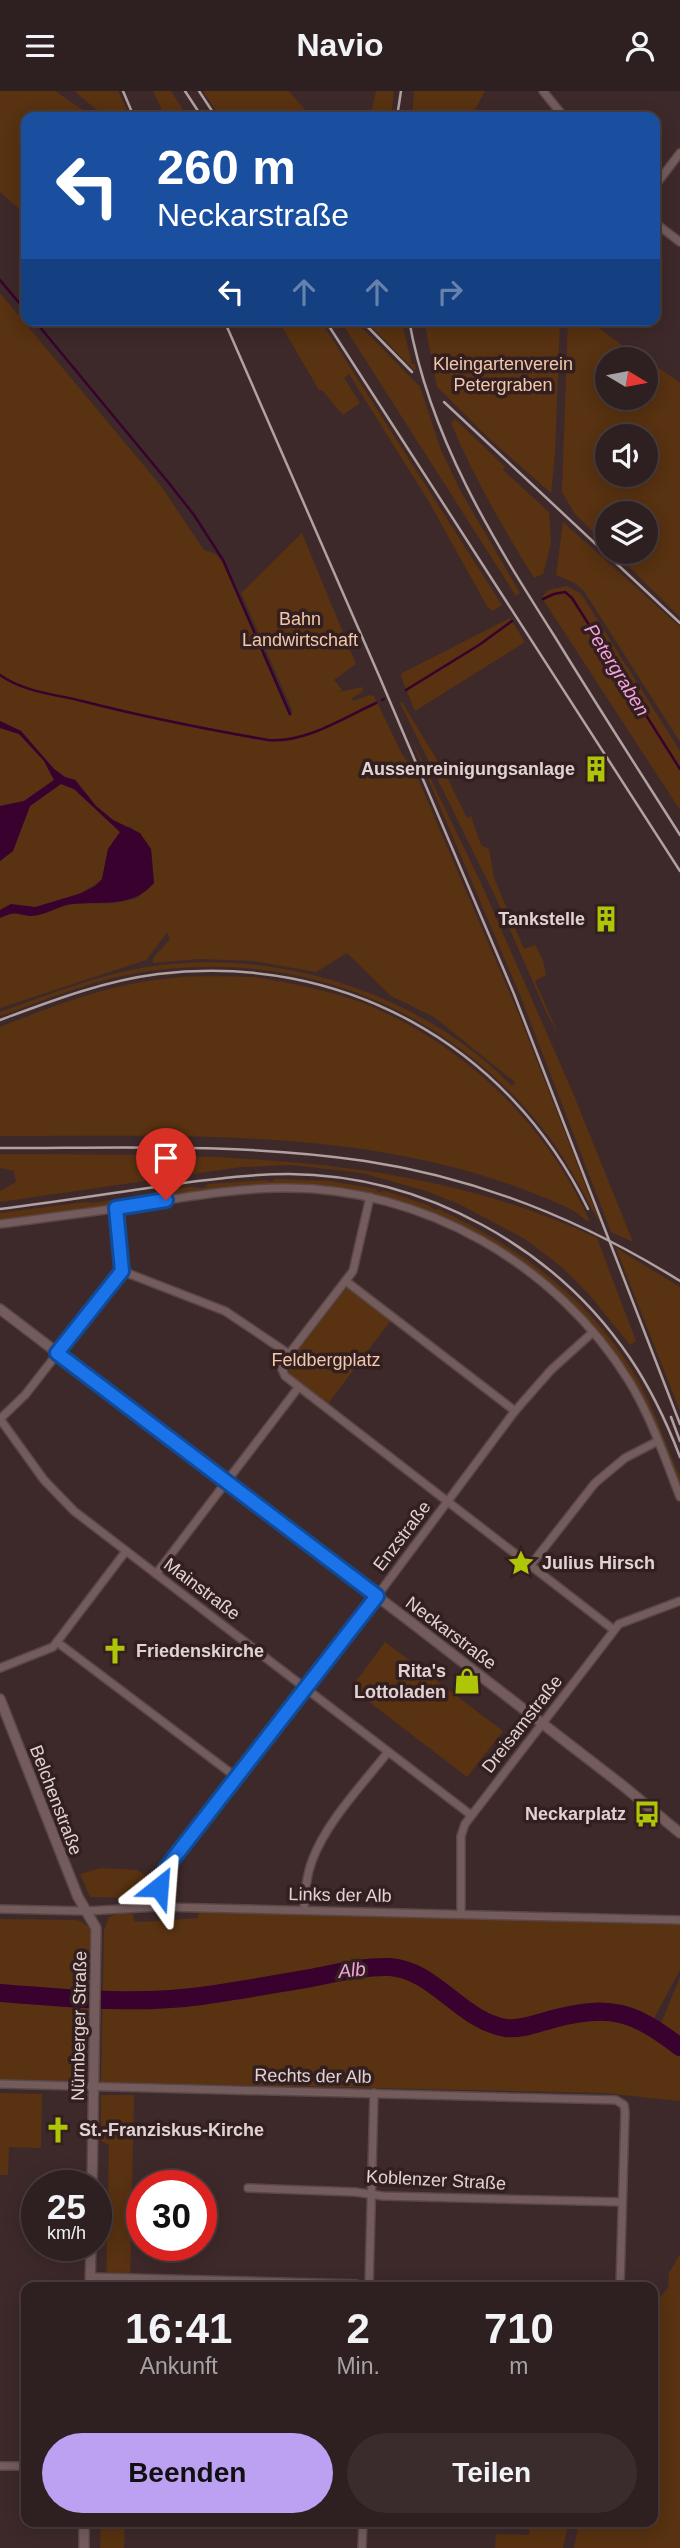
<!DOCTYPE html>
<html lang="de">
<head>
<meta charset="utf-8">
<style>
  :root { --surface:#2e1f20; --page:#3a2c2d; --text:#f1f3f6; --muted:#a7a2a5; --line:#493d3e; --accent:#bca0f2 }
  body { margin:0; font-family:Helvetica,sans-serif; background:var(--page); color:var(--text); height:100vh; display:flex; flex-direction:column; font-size:26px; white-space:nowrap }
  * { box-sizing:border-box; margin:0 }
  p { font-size:23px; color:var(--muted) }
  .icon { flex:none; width:38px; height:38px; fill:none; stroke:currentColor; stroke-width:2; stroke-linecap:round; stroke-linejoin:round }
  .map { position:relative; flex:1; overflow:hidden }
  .sheet { position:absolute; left:21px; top:2191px; width:637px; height:245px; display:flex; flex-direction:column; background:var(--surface); border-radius:14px; box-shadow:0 4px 18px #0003,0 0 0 2px var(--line) }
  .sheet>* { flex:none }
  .guide { position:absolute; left:21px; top:21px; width:639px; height:214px; border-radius:14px; box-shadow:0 4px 18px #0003,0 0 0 2px var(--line); background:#1a4fa0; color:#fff; overflow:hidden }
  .needle { width:46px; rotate:100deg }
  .controls { position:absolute; left:595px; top:256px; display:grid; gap:14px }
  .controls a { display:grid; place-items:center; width:63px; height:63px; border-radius:50%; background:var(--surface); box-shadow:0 4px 18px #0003,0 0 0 2px var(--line); font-size:35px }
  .speed { position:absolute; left:21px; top:2079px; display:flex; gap:14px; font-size:35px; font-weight:700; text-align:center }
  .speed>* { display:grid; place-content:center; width:91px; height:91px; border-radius:50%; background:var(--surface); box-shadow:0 4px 18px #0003,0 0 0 2px var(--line); line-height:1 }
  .speed small { font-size:18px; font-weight:400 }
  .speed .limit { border:10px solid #d22; background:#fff; color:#111 }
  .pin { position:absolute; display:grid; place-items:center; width:60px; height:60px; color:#fff; margin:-72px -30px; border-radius:50% 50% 50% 0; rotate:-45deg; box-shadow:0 0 7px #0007 }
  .pin .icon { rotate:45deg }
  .me { position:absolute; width:77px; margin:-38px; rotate:28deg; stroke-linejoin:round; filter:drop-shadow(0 0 5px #0008) }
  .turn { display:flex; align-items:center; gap:24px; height:147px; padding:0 21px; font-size:32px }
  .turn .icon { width:91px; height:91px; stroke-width:2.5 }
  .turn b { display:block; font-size:49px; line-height:60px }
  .lanes { display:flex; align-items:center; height:66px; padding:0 21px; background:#0003; justify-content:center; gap:35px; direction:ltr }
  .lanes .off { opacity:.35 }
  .eta { display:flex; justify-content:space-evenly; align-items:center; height:119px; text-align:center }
  .eta b { font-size:42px; font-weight:600; line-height:49px }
  .primary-button { display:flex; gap:14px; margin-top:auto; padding:14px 21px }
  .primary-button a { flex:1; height:80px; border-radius:42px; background:var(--accent); color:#111; font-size:28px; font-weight:600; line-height:80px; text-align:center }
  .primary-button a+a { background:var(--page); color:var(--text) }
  header { display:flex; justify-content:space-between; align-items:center; height:91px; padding:0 21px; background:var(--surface); font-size:32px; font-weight:600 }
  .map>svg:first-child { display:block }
  .green { fill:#583211; fill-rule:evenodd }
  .water { fill:#38012e }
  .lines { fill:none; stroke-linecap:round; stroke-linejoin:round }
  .stream { stroke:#38012e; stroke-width:2.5 }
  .river { stroke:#38012e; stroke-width:18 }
  .minor-casing { stroke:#594748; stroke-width:10 }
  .tertiary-casing { stroke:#594748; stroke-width:12 }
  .minor { stroke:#745c5d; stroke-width:7 }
  .tertiary { stroke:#745c5d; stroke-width:9 }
  .rail { stroke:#b1a1a1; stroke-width:2.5 }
  .route-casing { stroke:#114b97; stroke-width:18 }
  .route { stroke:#1a73e8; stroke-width:12 }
  .labels { text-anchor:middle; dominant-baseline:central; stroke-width:7; stroke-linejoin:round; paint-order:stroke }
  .park-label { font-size:18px; fill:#f1c8aa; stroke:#331f20 }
  .poi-label { font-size:18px; font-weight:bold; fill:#e1d3d3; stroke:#331f20; text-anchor:end }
  .street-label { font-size:18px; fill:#e1d3d3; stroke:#331f20 }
  .water-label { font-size:19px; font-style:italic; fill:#f5a2df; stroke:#331f20 }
</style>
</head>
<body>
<header><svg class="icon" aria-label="menu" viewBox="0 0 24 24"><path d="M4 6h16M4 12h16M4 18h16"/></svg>Navio<svg class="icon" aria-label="person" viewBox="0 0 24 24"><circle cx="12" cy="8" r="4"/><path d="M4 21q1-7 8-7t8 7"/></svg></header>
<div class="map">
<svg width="680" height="2457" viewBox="0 0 680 2457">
  <rect width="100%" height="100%" fill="#3e292a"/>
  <g class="green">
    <polygon points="0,0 55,0 93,26 26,26 26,124 0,101"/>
    <polygon points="74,0 118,0 130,26 106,26"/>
    <polygon points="153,0 171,0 188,26 165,26"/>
    <polygon points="203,0 289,0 311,26 220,26"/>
    <polygon points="376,0 394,0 391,26 370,26"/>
    <polygon points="414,0 485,0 471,26 412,26"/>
    <path d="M0 202 161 395 204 459 216 463 223 472 289 625 293 621 241 502 302 442 356 573 334 589 342 599 339 601 363 596 362 601 352 607 353 610 370 604 374 605 401 661 419 690 519 924 601 1134C584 1105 570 1074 550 1047 452 917 297 855 137 882 90 890 45 909 0 925V921C48 904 96 884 147 876 278 856 419 901 512 995L516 992 434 926 391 905 347 862 316 881 254 870 199 868 153 872V867L170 848 167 842 146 869 0 917V827L16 820 31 825 71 813 116 812 137 807 154 792 151 758 131 736 123 735 113 729 96 715 76 689 65 686 54 678 21 640 0 630Z"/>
    <polygon points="278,229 320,229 502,514 492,520 487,515 429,411 349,283 344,287 360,312 343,324 322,299 319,299"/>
    <polygon points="340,229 354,229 420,296 441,359 460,399 520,502 516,505"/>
    <polygon points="365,229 401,229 412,273 415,273 416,278 414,279"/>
    <polygon points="424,229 560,229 555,363 551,402 493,351 437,296"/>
    <path d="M568 229H588L638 266 641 264 680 292V526L613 460H646V422H607V455L575 423 562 401ZM607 268H646V306H607ZM607 345H646V383H607Z"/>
    <path d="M455 328 505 376 503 379 549 421 551 452 543 483 534 487C503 437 474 387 451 332Z"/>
    <polygon points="563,431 680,536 680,651 584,500 575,492 556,484"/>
    <polygon points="567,495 580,502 585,509 680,660 680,719 544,510 542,506 548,499"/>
    <polygon points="510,527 525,551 415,620 401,586 402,582"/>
    <polygon points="402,611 446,684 467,727 471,725 481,754 489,758 494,787 524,858 535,854 543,869 546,884 535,890 559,945 574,972 547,923 497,809 400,612"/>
    <polygon points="0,637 19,643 44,670 54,689 24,710 0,715"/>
    <polygon points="410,645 480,790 573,1002 633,1151 611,1141 520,904"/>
    <path d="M61 693 74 698 120 741 108 758 102 788C88 801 52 816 33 816 18 816 15 812 0 819V770L13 760 30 715Z"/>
    <path d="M254 886C290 892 329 899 363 912 464 953 546 1032 590 1131 582 1127 580 1124 574 1120 559 1112 541 1105 525 1099 356 1035 177 1046 0 1045V936C56 914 112 892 172 887 199 884 227 886 254 886Z"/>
    <path d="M0 1063C201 1064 412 1059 597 1147L636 1250 630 1254 588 1202 563 1177 525 1148 459 1113 426 1100 362 1082 292 1074 242 1076 0 1111V1100L16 1091 14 1080 0 1077Z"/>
    <path d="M275 1088 330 1090 376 1098 378 1101 385 1100 428 1114 435 1119 438 1118C519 1156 588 1206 635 1284 654 1316 665 1352 680 1386V1395C665 1357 651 1319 629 1284 560 1172 433 1100 302 1094 281 1093 260 1095 238 1096L0 1129V1122L86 1111 93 1112 190 1096 204 1097 208 1093 265 1089 272 1091Z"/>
    <polygon points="616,1157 680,1196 680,1320"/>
    <path d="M347 1196 391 1229 327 1314C316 1306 293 1294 289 1281 287 1275 290 1270 293 1265Z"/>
    <polygon points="385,1551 503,1640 467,1686 351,1597"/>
    <polygon points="100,1777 137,1779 152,1789 148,1803 140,1807 90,1806 80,1783"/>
    <polygon points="199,1820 680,1834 680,1879 650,1935 658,1940 680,1886 680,2010 603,2002 101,1991 104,1839 109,1826 117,1823 133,1823 134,1830 142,1831 198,1827"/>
    <polygon points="0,1828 75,1829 80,1830 90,1837 89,1992 0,1989"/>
    <polygon points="0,2002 42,2003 41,2057 9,2056 8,2084 0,2084"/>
    <polygon points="101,2004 134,2004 130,2196 106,2196 109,2054 101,2050"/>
    <polygon points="680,2163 680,2457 574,2457 579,2431 653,2431 653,2215 668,2197 669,2182"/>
    <polygon points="101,2431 125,2431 124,2457 100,2457"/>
    <polygon points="530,2431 569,2431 563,2457 495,2457 496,2443 529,2444"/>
  </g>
  <path class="water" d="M0 630 21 640 54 678 65 686 75 689 96 715 113 729 140 742 151 758 154 792C133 817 103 810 73 813 59 814 45 825 31 825 15 824 18 819 0 827V819L11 813 35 816 82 802 95 795 102 788 108 758 120 741 74 698 61 693 30 715 13 760 0 770V715L24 710 54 689 44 670 19 643 0 637Z"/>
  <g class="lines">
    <g class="stream">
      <polyline points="0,189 26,220"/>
      <polyline points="34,229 168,391 194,424 223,469 290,623"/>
      <polyline points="543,508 554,503 565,501 572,507 680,678"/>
      <path d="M0 584C24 601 54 603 82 610 144 626 205 638 268 649 306 652 343 627 376 612"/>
      <polyline points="406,599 479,554 512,530"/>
      <polyline points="382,609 384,608"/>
    </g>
    <path class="river" d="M0 1902C67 1907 134 1914 201 1905 238 1900 275 1893 311 1887 337 1882 363 1875 390 1876 435 1879 461 1930 506 1937 521 1939 538 1932 553 1928 610 1913 633 1920 680 1956"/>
    <g class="minor-casing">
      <g id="minor">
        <polyline points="543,0 564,26"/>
        <polyline points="654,96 680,62"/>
        <polyline points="654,131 680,151"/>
        <polyline points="370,1106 353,1180 289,1263 282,1278 285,1285 614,1539"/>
        <path d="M0 1133C44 1127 88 1122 131 1115 181 1107 233 1097 284 1097 422 1096 557 1173 629 1290 651 1326 665 1367 680 1406"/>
        <polyline points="122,1180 225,1220 289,1263"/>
        <polyline points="347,1191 515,1320"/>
        <polyline points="0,1328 44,1389 74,1420 471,1724"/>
        <polyline points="0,1328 25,1304 122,1180 116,1117"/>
        <polyline points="530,1475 595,1392 625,1367 658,1350"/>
        <polyline points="156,1483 298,1297"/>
        <polyline points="57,1551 236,1686"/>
        <polyline points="0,1577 53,1556 126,1460"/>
        <polyline points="158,1816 159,1795 166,1777 377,1505 515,1320 551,1279 593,1241"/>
        <polyline points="0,1818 86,1820 158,1816 204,1817 680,1829"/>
        <path d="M304 1819C305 1802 306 1786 312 1770 326 1731 363 1693 388 1661"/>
        <polyline points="461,1823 461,1745 465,1733 619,1533 680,1510"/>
        <polyline points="0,1993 616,2009 624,2014 625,2021 620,2196"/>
        <polyline points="248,2097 355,2101 383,2105 622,2111"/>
        <polyline points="90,2186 356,2193 367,2196"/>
        <polyline points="369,2196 374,2002"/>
        <polyline points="0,2375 26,2375"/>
        <polyline points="362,2457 363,2431"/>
      </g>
    </g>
    <g class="tertiary-casing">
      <g id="tertiary">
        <polyline points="0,1218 412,1532 622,1694 680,1742"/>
        <polyline points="0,1608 78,1806 96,1837 92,2095"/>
        <polyline points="90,2196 91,2154"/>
        <polyline points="84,2457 84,2431"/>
      </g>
    </g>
    <use href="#minor" class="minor"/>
    <use href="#tertiary" class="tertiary"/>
    <g class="rail">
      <polyline points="123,0 134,26"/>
      <polyline points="185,0 202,26"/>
      <polyline points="199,0 216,26"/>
      <polyline points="397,26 401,0"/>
      <polyline points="224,229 380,587 514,903 680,1333"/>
      <polyline points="325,229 680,780"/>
      <polyline points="361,229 412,281"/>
      <path d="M409 229C430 347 492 447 555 546 596 613 638 678 680 744"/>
      <polyline points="444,311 680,532"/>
      <path d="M0 929C51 910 103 890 158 883 340 861 508 953 588 1118"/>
      <path d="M0 1057C121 1057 245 1052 365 1070 478 1087 584 1130 680 1190"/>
      <path d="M0 1118C56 1111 112 1102 168 1094 208 1089 249 1083 289 1083 424 1084 555 1156 630 1267 651 1298 667 1332 680 1366"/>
      <polyline points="671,1326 680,1350"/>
    </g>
  </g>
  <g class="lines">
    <g class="route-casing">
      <polyline id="route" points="159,1796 166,1777 377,1505 57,1262 122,1180 116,1117 166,1109"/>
    </g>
    <use href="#route" class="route"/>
  </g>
  <defs>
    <g id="building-bare" transform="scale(2.1)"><path d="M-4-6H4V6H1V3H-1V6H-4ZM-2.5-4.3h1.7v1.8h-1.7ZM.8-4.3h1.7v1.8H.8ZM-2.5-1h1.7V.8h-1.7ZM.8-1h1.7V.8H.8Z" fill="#aec508" stroke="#331f20" stroke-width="2.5" paint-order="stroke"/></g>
    <g id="sight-bare" transform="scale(2.1)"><path d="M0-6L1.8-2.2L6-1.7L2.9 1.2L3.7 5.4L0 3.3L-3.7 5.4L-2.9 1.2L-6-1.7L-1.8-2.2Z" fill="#aec508" stroke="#331f20" stroke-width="2.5" paint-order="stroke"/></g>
    <g id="church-bare" transform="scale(2.1)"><path d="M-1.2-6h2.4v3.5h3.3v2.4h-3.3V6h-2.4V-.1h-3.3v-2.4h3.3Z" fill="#aec508" stroke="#331f20" stroke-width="2.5" paint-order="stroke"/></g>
    <g id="shop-bare" transform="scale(2.1)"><path d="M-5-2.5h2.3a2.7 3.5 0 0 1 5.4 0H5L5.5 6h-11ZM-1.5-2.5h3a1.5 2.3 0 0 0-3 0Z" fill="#aec508" stroke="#331f20" stroke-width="2.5" paint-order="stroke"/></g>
    <g id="bus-bare" transform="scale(2.1)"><path d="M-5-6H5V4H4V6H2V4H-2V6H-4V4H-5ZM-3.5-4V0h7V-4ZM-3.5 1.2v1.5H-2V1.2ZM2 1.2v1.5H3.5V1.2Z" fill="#aec508" stroke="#331f20" stroke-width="2.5" paint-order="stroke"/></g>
  </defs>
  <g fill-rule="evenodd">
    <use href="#building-bare" x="596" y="678"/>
    <use href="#building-bare" x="606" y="828"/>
    <use href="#sight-bare" x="521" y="1472"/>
    <use href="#church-bare" x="115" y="1560"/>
    <use href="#shop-bare" x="467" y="1590"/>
    <use href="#bus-bare" x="647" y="1723"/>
    <use href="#church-bare" x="58" y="2039"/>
  </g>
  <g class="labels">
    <g class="park-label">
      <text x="503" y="273">Kleingartenverein<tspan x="503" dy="21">Petergraben</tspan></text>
      <text x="300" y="528">Bahn<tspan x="300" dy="21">Landwirtschaft</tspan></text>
      <text x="326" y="1269">Feldbergplatz</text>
    </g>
    <g class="poi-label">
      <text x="575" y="678">Aussenreinigungsanlage</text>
      <text x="585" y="828">Tankstelle</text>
      <text x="542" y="1472" text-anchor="start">Julius Hirsch</text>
      <text x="136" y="1560" text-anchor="start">Friedenskirche</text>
      <text x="446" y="1580">Rita's<tspan x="446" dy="21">Lottoladen</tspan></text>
      <text x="626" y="1723">Neckarplatz</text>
      <text x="79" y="2039" text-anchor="start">St.-Franziskus-Kirche</text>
    </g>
    <g class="street-label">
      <text transform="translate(402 1445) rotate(-53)">Enzstraße</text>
      <text transform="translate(202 1498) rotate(37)">Mainstraße</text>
      <text transform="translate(451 1542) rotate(37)">Neckarstraße</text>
      <text transform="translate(522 1633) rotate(-52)">Dreisamstraße</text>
      <text transform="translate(56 1709) rotate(69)">Belchenstraße</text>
      <text transform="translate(340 1804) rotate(1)">Links der Alb</text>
      <text transform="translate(79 1935) rotate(-89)">Nürnberger Straße</text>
      <text transform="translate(313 1985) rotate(1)">Rechts der Alb</text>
      <text transform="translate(436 2089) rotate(3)">Koblenzer Straße</text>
    </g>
    <g class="water-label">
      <text transform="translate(617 579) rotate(58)">Petergraben</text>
      <text transform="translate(352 1879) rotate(-6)">Alb</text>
    </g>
  </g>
</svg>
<div class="controls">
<a><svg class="needle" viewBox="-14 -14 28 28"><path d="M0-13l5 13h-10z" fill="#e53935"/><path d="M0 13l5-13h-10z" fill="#a7a2a5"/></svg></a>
<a><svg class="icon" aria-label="sound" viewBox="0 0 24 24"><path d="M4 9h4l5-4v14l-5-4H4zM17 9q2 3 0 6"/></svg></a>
<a><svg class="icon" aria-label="layers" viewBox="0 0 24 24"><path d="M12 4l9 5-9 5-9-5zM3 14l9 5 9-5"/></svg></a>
</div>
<div class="speed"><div>25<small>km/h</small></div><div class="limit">30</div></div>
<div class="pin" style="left:166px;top:1109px;background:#d93025"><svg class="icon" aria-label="arrive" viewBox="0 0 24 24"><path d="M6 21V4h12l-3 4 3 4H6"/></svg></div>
<svg class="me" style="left:159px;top:1796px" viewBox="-20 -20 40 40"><path d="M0-17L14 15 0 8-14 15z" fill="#1a73e8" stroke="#fff" stroke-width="4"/></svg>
<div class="guide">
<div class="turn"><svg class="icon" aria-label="left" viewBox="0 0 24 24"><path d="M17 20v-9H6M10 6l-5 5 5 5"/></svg><div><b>260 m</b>Neckarstraße</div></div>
<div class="lanes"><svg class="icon" aria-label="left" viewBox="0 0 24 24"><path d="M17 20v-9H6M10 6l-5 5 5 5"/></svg><svg class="icon off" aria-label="ahead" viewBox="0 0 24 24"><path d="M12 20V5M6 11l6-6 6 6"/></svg><svg class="icon off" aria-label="ahead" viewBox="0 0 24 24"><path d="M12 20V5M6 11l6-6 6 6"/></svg><svg class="icon off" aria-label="right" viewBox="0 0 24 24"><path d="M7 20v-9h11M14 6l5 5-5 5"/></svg></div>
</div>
<section class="sheet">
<div class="eta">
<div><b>16:41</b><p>Ankunft</p></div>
<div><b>2</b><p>Min.</p></div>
<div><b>710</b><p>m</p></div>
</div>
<div class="primary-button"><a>Beenden</a><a>Teilen</a></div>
</section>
</div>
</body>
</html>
